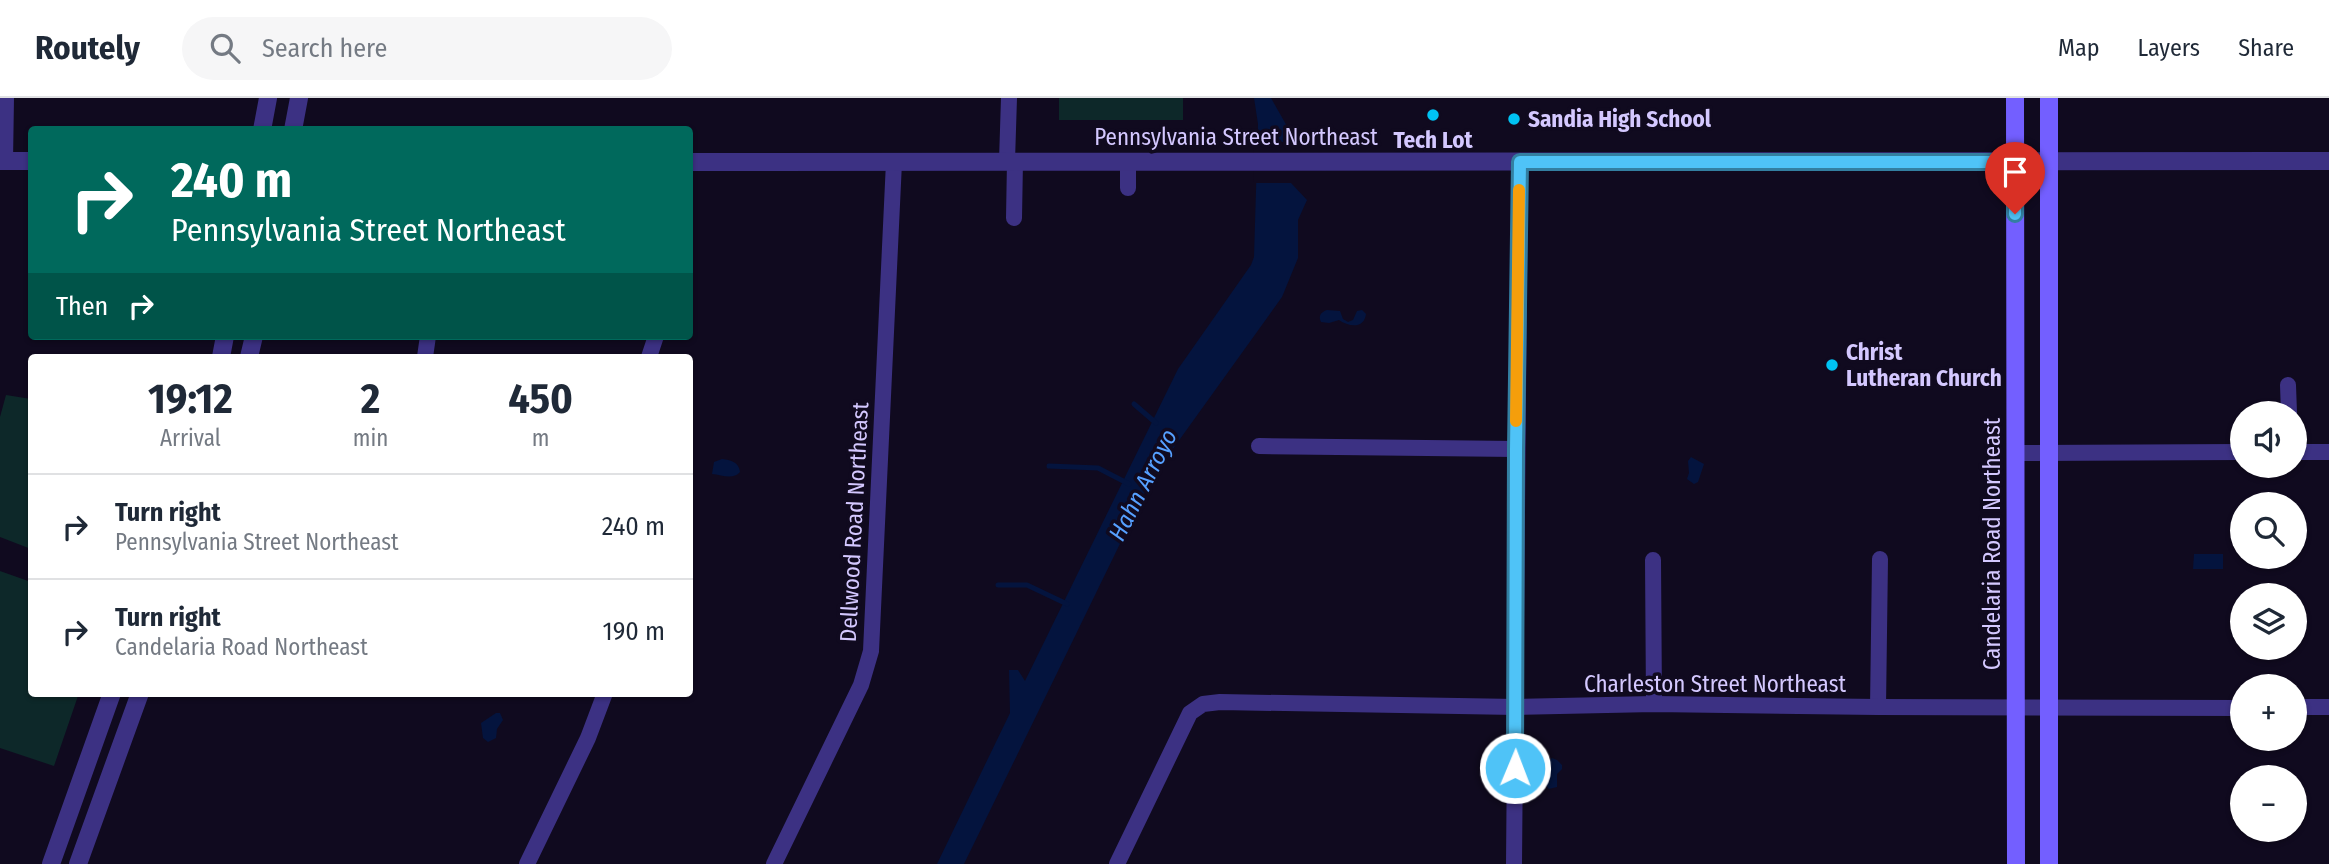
<!DOCTYPE html>
<html lang="en">
<head>
<meta charset="utf-8">
<style>
  :root { --surface:#fff; --page:#f6f6f7; --text:#1f2937; --muted:#747a83; --line:#e0e1e3 }
  body { margin:0; font-family:"Fira Sans Condensed",sans-serif; background:var(--page); color:var(--text); height:100vh; display:flex; flex-direction:column; font-size:26px; white-space:nowrap }
  * { box-sizing:border-box; margin:0 }
  p { font-size:23px; color:var(--muted) }
  .icon { flex:none; width:38px; height:38px; fill:none; stroke:currentColor; stroke-width:2; stroke-linecap:round; stroke-linejoin:round }
  .map { position:relative; flex:1; overflow:hidden }
  .panel { position:absolute; left:28px; top:256px; width:665px; height:343px; display:flex; flex-direction:column; background:var(--surface); border-radius:7px; box-shadow:0 2px 5px #0004 }
  .panel>* { flex:none }
  .top-card { position:absolute; left:28px; top:28px; width:665px; height:214px; border-radius:7px; box-shadow:0 2px 5px #0004; background:#00695c; color:#fff; overflow:hidden }
  .fabs { position:absolute; left:2230px; top:303px; display:grid; gap:14px }
  .fabs a { display:grid; place-items:center; width:77px; height:77px; border-radius:50%; background:var(--surface); box-shadow:0 2px 5px #0004; font-size:35px }
  .pin { position:absolute; display:grid; place-items:center; width:60px; height:60px; color:#fff; margin:-72px -30px; border-radius:50% 50% 50% 0; rotate:-45deg; box-shadow:0 0 7px #0007 }
  .pin .icon { rotate:45deg }
  .me { position:absolute; width:77px; margin:-38px; rotate:1deg; stroke-linejoin:round; filter:drop-shadow(0 0 5px #0008) }
  .turn { display:flex; align-items:center; gap:24px; height:147px; padding:0 28px; font-size:32px }
  .turn .icon { width:91px; height:91px; stroke-width:2.5 }
  .turn b { display:block; font-size:49px; line-height:60px }
  .then { display:flex; align-items:center; height:66px; padding:0 28px; background:#0003; gap:14px; font-size:26px }
  .eta { display:flex; justify-content:space-evenly; align-items:center; height:119px; text-align:center }
  .eta b { font-size:42px; font-weight:700; line-height:49px }
  ul { padding:0; list-style:none }
  li { display:flex; align-items:center; gap:21px; height:105px; padding:0 28px; border-top:2px solid var(--line) }
  li div { flex:1 }
  li b { display:block; font-size:26px }
  li em { font-style:normal }
  header { display:flex; align-items:center; gap:42px; box-sizing:border-box; height:98px; padding:0 35px; background:var(--surface); border-bottom:2px solid var(--line) }
  header strong { font-size:33px }
  nav { display:flex; gap:38px; margin-inline-start:auto; font-size:24px }
  .search { width:490px; height:63px; background:var(--page); display:flex; align-items:center; gap:18px; box-sizing:border-box; padding:0 24px; border-radius:38px; color:var(--muted); font-size:26px }
  .map>svg:first-child { display:block }
  .green { fill:#0d2829 }
  .water { fill:#04143e }
  .pier { fill:#100a1f }
  .lines { fill:none; stroke-linecap:round; stroke-linejoin:round }
  .stream { stroke:#04143e; stroke-width:5 }
  .minor { stroke:#3c3183; stroke-width:16 }
  .tertiary { stroke:#3c3183; stroke-width:18 }
  .secondary { stroke:#735fff; stroke-width:18 }
  .route-casing { stroke:#337fa1; stroke-width:18 }
  .route { stroke:#4fc3f7; stroke-width:12 }
  .slow { stroke:#f59e0b; stroke-width:12 }
  .poi-dot { fill:#00c3f3; stroke:#100a1f; stroke-width:2.5 }
  .labels { text-anchor:middle; dominant-baseline:central; stroke-width:7; stroke-linejoin:round; paint-order:stroke }
  .poi-label { font-size:23px; font-weight:bold; fill:#d4c8ff; stroke:#100a1f; text-anchor:start }
  .street-label { font-size:23px; fill:#d4c8ff; stroke:#100a1f }
  .water-label { font-size:24px; font-style:italic; fill:#56a0ff; stroke:#100a1f }
</style>
</head>
<body>
<header>
<strong>Routely</strong>
<div class="search"><svg class="icon" aria-label="search" viewBox="0 0 24 24"><circle cx="10" cy="10" r="6"/><path d="M15 15l6 6"/></svg>Search here</div>
<nav><a>Map</a><a>Layers</a><a>Share</a></nav>
</header>
<div class="map">
<svg width="2329" height="766" viewBox="0 0 2329 766">
  <rect width="100%" height="100%" fill="#100a1f"/>
  <g class="green">
    <rect x="1059" y="0" width="124" height="22"/>
    <polygon points="6,297 31,301 31,451 0,439 0,319"/>
    <polygon points="0,473 31,484 32,595 79,595 54,668 0,650"/>
  </g>
  <g class="water">
    <polygon points="1254,0 1271,0 1292,37 1291,85 1307,102 1298,122 1298,160 1282,199 1152,380 964,766 937,766 1010,615 1009,572 1018,572 1025,583 1178,271 1251,167 1254,159 1258,26"/>
    <path d="M1327 212 1340 213 1343 221 1348 224 1353 222 1357 213 1362 212 1366 216C1364 231 1349 229 1339 222L1329 225 1321 224C1318 218 1321 214 1327 212Z"/>
    <polygon points="1691,359 1704,366 1698,384 1694,386 1687,381 1689,375 1688,363"/>
    <path d="M722 361C731 362 739 364 740 374 733 382 722 377 712 376L714 364Z"/>
    <polygon points="2194,456 2223,456 2223,471 2193,471"/>
    <polygon points="496,615 500,615 503,622 497,631 496,640 488,644 483,640 481,625"/>
    <path d="M1552 660 1557 662 1562 667V671L1557 676V689L1549 691C1541 683 1543 667 1552 660Z"/>
  </g>
  <polygon class="pier" points="1254,44 1294,44 1294,85 1253,85"/>
  <g class="lines">
    <g class="stream">
      <polyline points="1134,306 1156,325"/>
      <polyline points="1049,368 1098,370 1129,386"/>
      <polyline points="998,487 1027,487 1067,506"/>
    </g>
    <g class="minor">
      <polyline points="5,63 6,0"/>
      <polyline points="1007,63 1009,0"/>
      <polyline points="1128,90 1128,63"/>
      <polyline points="1014,120 1015,63"/>
      <polyline points="425,259 428,238"/>
      <polyline points="649,259 656,238"/>
      <polyline points="2288,287 2289,315"/>
      <polyline points="1259,348 1516,351"/>
      <polyline points="2294,354 2329,354"/>
      <polyline points="2017,355 2242,354"/>
      <polyline points="1653,462 1654,606"/>
      <polyline points="1878,609 1880,461"/>
      <polyline points="2294,609 2329,609"/>
      <polyline points="527,766 588,640 605,595"/>
      <polyline points="774,766 861,587 871,553 894,64"/>
      <polyline points="1117,766 1190,615 1203,606 1220,604 1516,609 1654,606 1878,609 2242,610"/>
      <polyline points="1514,766 1520,64"/>
    </g>
    <g class="tertiary">
      <polyline points="262,32 268,0"/>
      <polyline points="293,32 299,0"/>
      <polyline points="0,63 32,63"/>
      <polyline points="690,64 2329,63"/>
      <polyline points="221,259 225,238"/>
      <polyline points="249,259 254,238"/>
      <polyline points="51,766 112,595"/>
      <polyline points="78,766 140,595"/>
    </g>
    <g class="secondary">
      <polyline points="2015,0 2016,766"/>
      <polyline points="2049,0 2049,766"/>
    </g>
  </g>
  <g class="lines">
    <g class="route-casing">
      <polyline id="route" points="1515,670 1516,351 1520,64 2015,64 2015,116"/>
    </g>
    <use href="#route" class="route"/>
    <polyline class="slow" points="1516,323 1519,92"/>
  </g>
  <g class="poi-dot">
    <circle cx="1433" cy="17" r="7"/>
    <circle cx="1514" cy="21" r="7"/>
    <circle cx="1832" cy="267" r="7"/>
  </g>
  <g class="labels">
    <g class="poi-label">
      <text x="1528" y="21">Sandia High School</text>
      <text x="1433" y="42" text-anchor="middle">Tech Lot</text>
      <text x="1846" y="254">Christ<tspan x="1846" dy="26">Lutheran Church</tspan></text>
    </g>
    <g class="street-label">
      <text x="1236" y="39">Pennsylvania Street Northeast</text>
      <text transform="translate(854 424) rotate(-87)">Dellwood Road Northeast</text>
      <text transform="translate(1992 446) rotate(-90)">Candelaria Road Northeast</text>
      <text x="1715" y="586">Charleston Street Northeast</text>
    </g>
    <g class="water-label">
      <text transform="translate(1143 387) rotate(-63)">Hahn Arroyo</text>
    </g>
  </g>
</svg>
<div class="fabs">
<a><svg class="icon" aria-label="sound" viewBox="0 0 24 24"><path d="M4 9h4l5-4v14l-5-4H4zM17 9q2 3 0 6"/></svg></a>
<a><svg class="icon" aria-label="search" viewBox="0 0 24 24"><circle cx="10" cy="10" r="6"/><path d="M15 15l6 6"/></svg></a>
<a><svg class="icon" aria-label="layers" viewBox="0 0 24 24"><path d="M12 4l9 5-9 5-9-5zM3 14l9 5 9-5"/></svg></a>
<a>+</a>
<a>−</a>
</div>
<div class="pin" style="left:2015px;top:116px;background:#d93025"><svg class="icon" aria-label="arrive" viewBox="0 0 24 24"><path d="M6 21V4h12l-3 4 3 4H6"/></svg></div>
<svg class="me" style="left:1515px;top:670px" viewBox="-20 -20 40 40"><circle r="17" fill="#4fc3f7" stroke="#fff" stroke-width="3"/><path d="M0-11L8 9 0 5-8 9z" fill="#fff"/></svg>
<div class="top-card">
<div class="turn"><svg class="icon" aria-label="right" viewBox="0 0 24 24"><path d="M7 20v-9h11M14 6l5 5-5 5"/></svg><div><b>240 m</b>Pennsylvania Street Northeast</div></div>
<div class="then">Then<svg class="icon" aria-label="right" viewBox="0 0 24 24"><path d="M7 20v-9h11M14 6l5 5-5 5"/></svg></div>
</div>
<section class="panel">
<div class="eta">
<div><b>19:12</b><p>Arrival</p></div>
<div><b>2</b><p>min</p></div>
<div><b>450</b><p>m</p></div>
</div>
<ul>
<li><svg class="icon" aria-label="right" viewBox="0 0 24 24"><path d="M7 20v-9h11M14 6l5 5-5 5"/></svg><div><b>Turn right</b><p>Pennsylvania Street Northeast</p></div><em>240 m</em></li>
<li><svg class="icon" aria-label="right" viewBox="0 0 24 24"><path d="M7 20v-9h11M14 6l5 5-5 5"/></svg><div><b>Turn right</b><p>Candelaria Road Northeast</p></div><em>190 m</em></li>
</ul>
</section>
</div>
</body>
</html>
